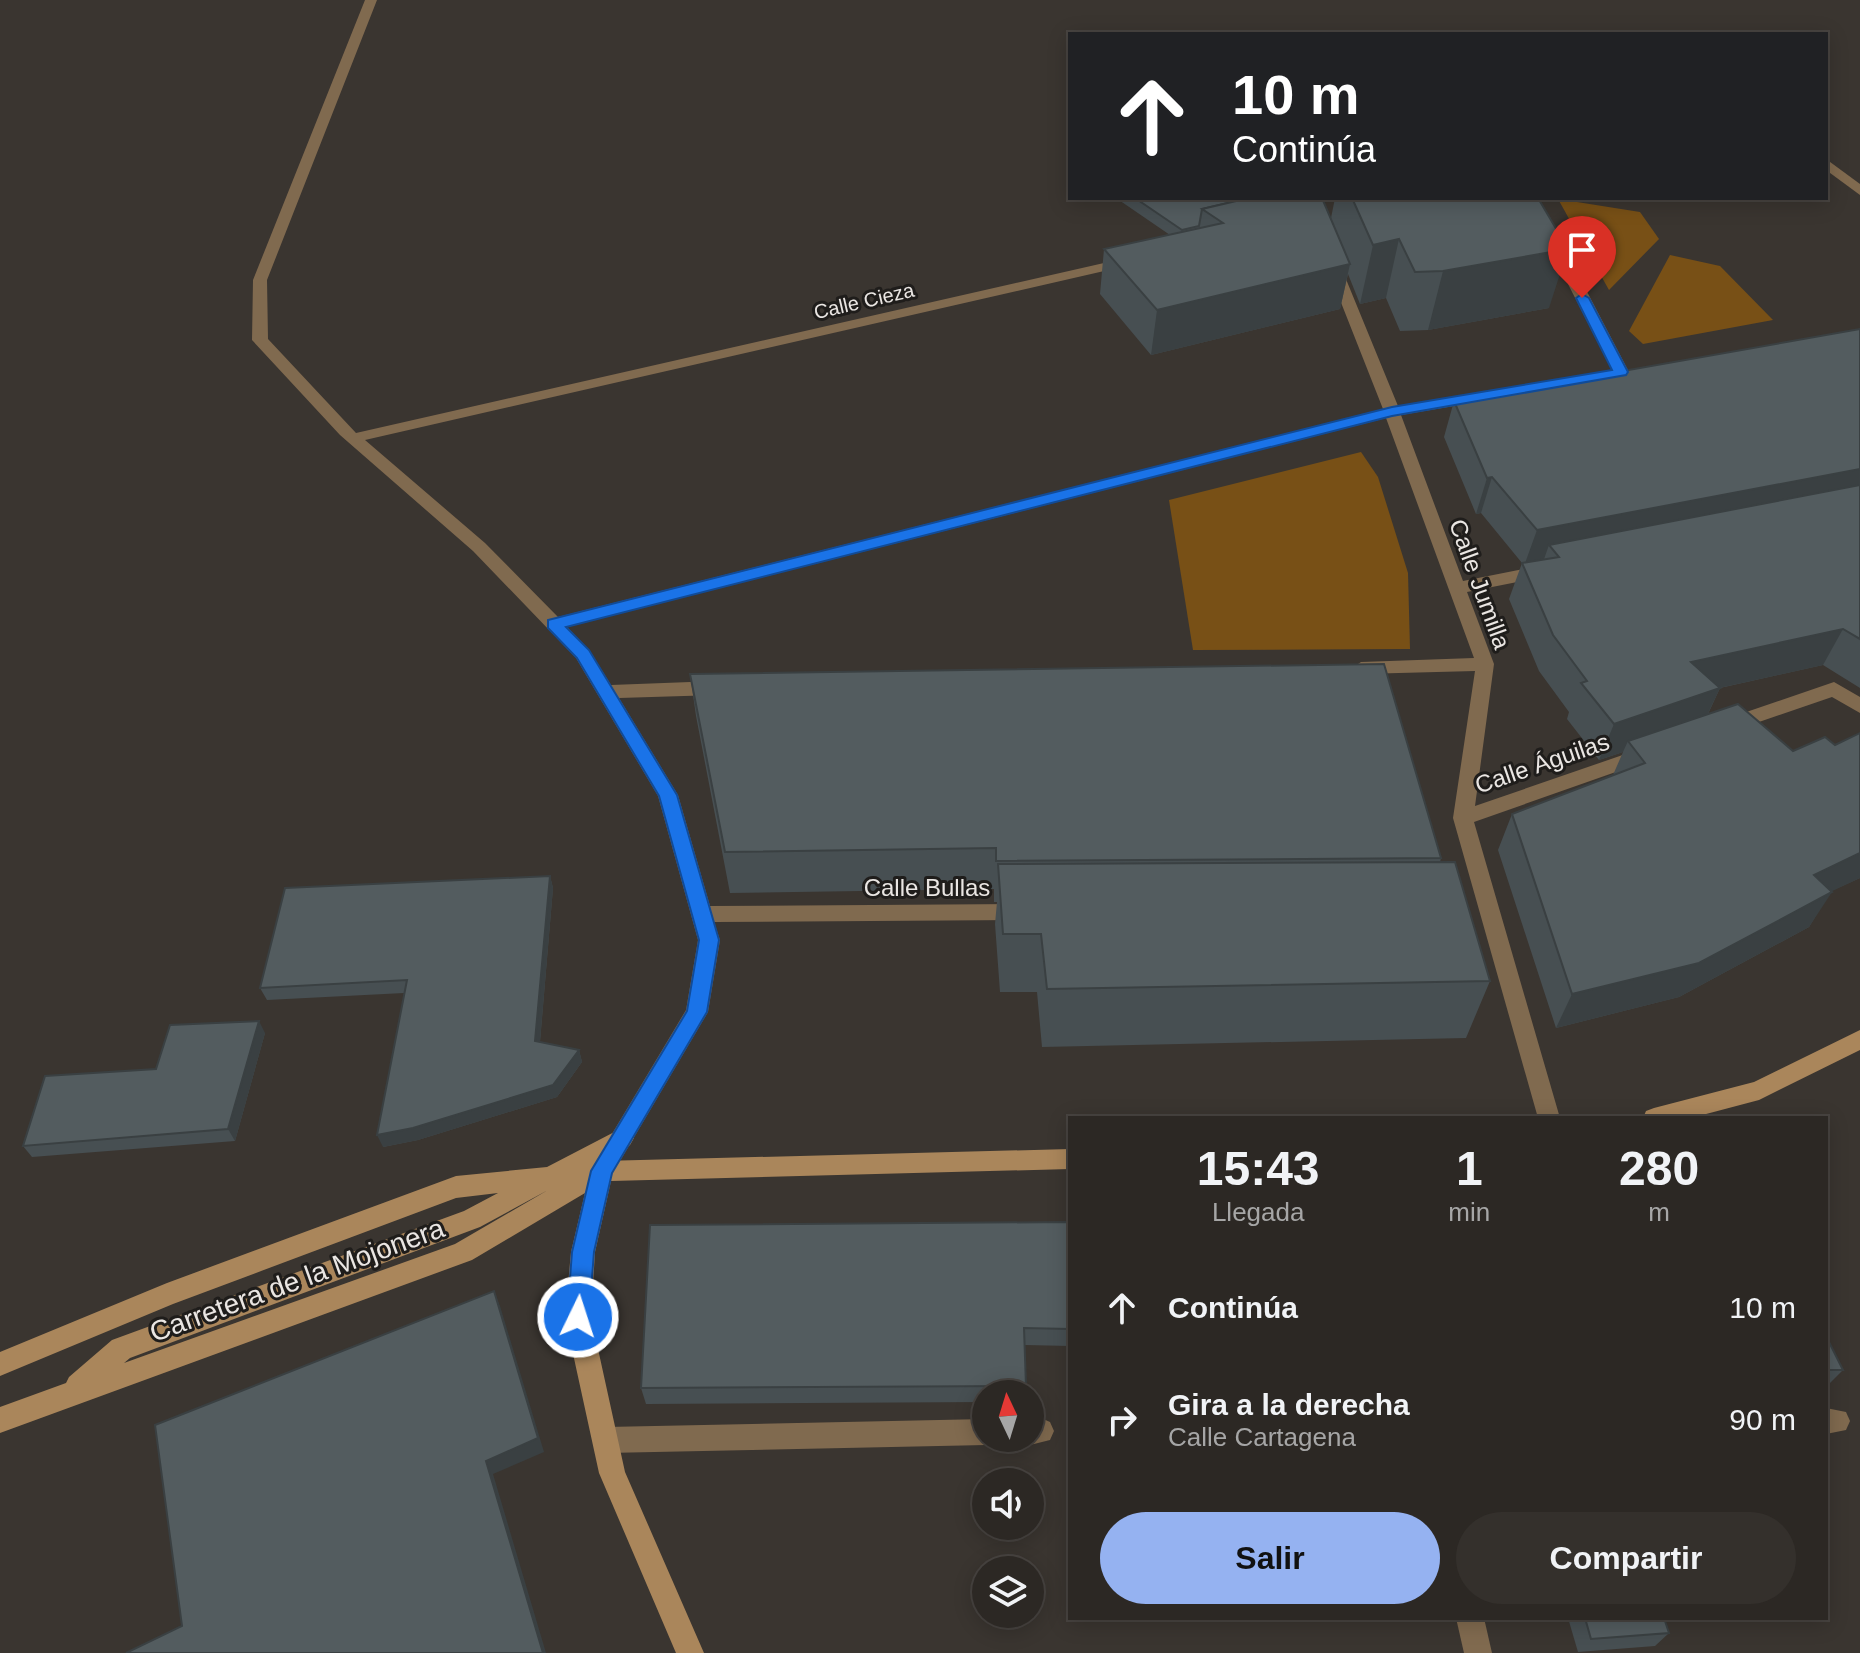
<!DOCTYPE html>
<html lang="es">
<head>
<meta charset="utf-8">
<style>
  :root { --surface:#2c2824; --page:#34302c; --text:#f1f3f6; --muted:#a6a6a6; --line:#484441; --accent:#95b2f1 }
  body { margin:0; font-family:Arial,sans-serif; background:var(--page); color:var(--text); height:100vh; display:flex; flex-direction:column; font-size:30px; white-space:nowrap }
  * { box-sizing:border-box; margin:0 }
  p { font-size:26px; color:var(--muted) }
  .icon { flex:none; width:44px; height:44px; fill:none; stroke:currentColor; stroke-width:2; stroke-linecap:round; stroke-linejoin:round }
  .map { position:relative; flex:1; overflow:hidden }
  .panel { position:absolute; left:1068px; top:1116px; width:760px; height:504px; display:flex; flex-direction:column; background:var(--surface); border-radius:0px; box-shadow:0 4px 20px #0003,0 0 0 2px var(--line) }
  .panel>* { flex:none }
  .hud { position:absolute; left:1068px; top:32px; width:760px; height:168px; border-radius:0px; box-shadow:0 4px 20px #0003,0 0 0 2px var(--line); background:#202124; color:#fff; overflow:hidden }
  .needle { width:52px; rotate:356deg }
  .tools { position:absolute; left:972px; top:1380px; display:grid; gap:16px }
  .tools a { display:grid; place-items:center; width:72px; height:72px; border-radius:50%; background:var(--surface); box-shadow:0 4px 20px #0003,0 0 0 2px var(--line); font-size:40px }
  .pin { position:absolute; display:grid; place-items:center; width:68px; height:68px; color:#fff; margin:-82px -34px; border-radius:50% 50% 50% 0; rotate:-45deg; box-shadow:0 0 8px #0007 }
  .pin .icon { rotate:45deg }
  .me { position:absolute; width:88px; margin:-44px; rotate:4deg; stroke-linejoin:round; filter:drop-shadow(0 0 6px #0008) }
  .turn { display:flex; align-items:center; gap:28px; height:168px; padding:0 32px; font-size:36px }
  .turn .icon { width:104px; height:104px; stroke-width:2.5 }
  .turn b { display:block; font-size:56px; line-height:68px }
  .eta { display:flex; justify-content:space-evenly; align-items:center; height:136px; text-align:center }
  .eta b { font-size:48px; font-weight:700; line-height:56px }
  .primary-button { display:flex; gap:16px; margin-top:auto; padding:16px 32px }
  .primary-button a { flex:1; height:92px; border-radius:48px; background:var(--accent); color:#111; font-size:32px; font-weight:700; line-height:92px; text-align:center }
  .primary-button a+a { background:var(--page); color:var(--text) }
  ul { padding:0; list-style:none }
  li { display:flex; align-items:center; gap:24px; height:112px; padding:0 32px }
  li div { flex:1 }
  li b { display:block; font-size:30px }
  li em { font-style:normal }
  .map>svg:first-child { display:block }
  .green { fill:#785016 }
  .lines { fill:none; stroke-linecap:round; stroke-linejoin:round }
  .street { fill:#806a4f; fill-rule:evenodd }
  .secondary { fill:#aa865b; fill-rule:evenodd }
  .wall { fill:#474f52 }
  .shaded-wall { fill:#3a4042 }
  .building { fill:#535c5f; stroke:#3a4042; stroke-width:2 }
  .route { fill:#1a73e8; stroke:#114b97; stroke-width:2 }
  .labels { text-anchor:middle; dominant-baseline:central; stroke-width:6; stroke-linejoin:round; paint-order:stroke }
  .far-street-label { font-size:20px; fill:#eae6e3; stroke:#1f1d1b }
  .street-label { font-size:24px; fill:#eae6e3; stroke:#1f1d1b }
  .near-street-label { font-size:28px; fill:#eae6e3; stroke:#1f1d1b }
</style>
</head>
<body>
<div class="map">
<svg width="1860" height="1653" viewBox="0 0 1860 1653">
  <rect width="100%" height="100%" fill="#3a3530"/>
  <g class="green">
    <polygon points="1558,199 1640,212 1659,239 1609,290"/>
    <polygon points="1670,255 1720,266 1773,320 1643,344 1629,331"/>
    <polygon points="1361,452 1378,477 1408,573 1410,649 1193,650 1169,500"/>
  </g>
  <g class="lines">
    <g class="street">
      <polygon points="365,0 377,0 267,280 268,339 356,433 1126,258 1133,262 1126,266 365,440 485,543 558,617 1383,409 1327,267 1334,263 1341,267 1398,406 1507,390 1507,396 1501,398 1401,415 1463,581 1543,565 1552,571 1543,577 1467,592 1494,664 1475,806 1640,749 1650,756 1647,761 1474,822 1560,1118 1538,1118 1453,818 1475,671 1361,674 1352,668 1361,662 1474,658 1386,418 567,627 589,650 611,685 717,681 726,688 717,695 619,698 678,795 710,906 1021,904 1028,906 1031,912 1028,918 1021,920 714,922 720,940 708,1012 610,1178 602,1181 594,1178 590,1171 594,1164 686,1010 698,940 658,796 576,658 473,551 340,435 252,340 253,280"/>
      <polygon points="1826,159 1860,184 1860,195 1826,170"/>
      <polygon points="1524,198 1538,198 1629,372 1626,375 1616,375 1613,372"/>
      <polygon points="1834,682 1860,697 1860,713 1832,697 1727,733 1718,726 1720,721"/>
      <polygon points="1826,1408 1846,1412 1850,1421 1846,1430 1826,1434"/>
      <polygon points="1041,1418 1050,1422 1054,1431 1050,1440 1030,1445 1021,1441 1019,1438 1030,1438 1030,1419"/>
      <polygon points="986,1419 986,1438 997,1438 986,1445 606,1453 597,1449 593,1440 597,1431 606,1427"/>
      <polygon points="1456,1618 1484,1618 1492,1653 1464,1653"/>
    </g>
    <g class="secondary">
      <polygon points="1860,1030 1860,1050 1759,1100 1691,1118 1643,1118 1646,1111 1654,1108 1754,1082"/>
      <path d="M622 1128 630 1131 634 1138 630 1145 602 1161 1070 1149V1169L611 1181 595 1252 591 1317 625 1472 704 1653H676L599 1473 565 1317 571 1252 585 1193 472 1260 0 1433V1407L66 1383 69 1377 112 1340 464 1211 498 1193 456 1198 173 1304 0 1376V1352L167 1283 456 1176 547 1167ZM548 1190 455 1244 124 1363 130 1358 480 1227Z"/>
    </g>
  </g>
  <g class="wall">
    <polygon points="1116,198 1322,198 1331,218 1335,198 1538,198 1549,308 1428,330 1400,331 1386,298 1360,304 1348,274 1340,309 1151,355 1100,294 1104,249 1170,235"/>
    <polygon points="1860,329 1860,688 1823,665 1720,688 1708,714 1793,751 1835,745 1860,733 1860,878 1831,891 1809,927 1679,997 1556,1028 1498,850 1512,814 1613,775 1623,752 1599,760 1567,719 1569,712 1539,671 1509,599 1522,563 1481,513 1476,514 1444,437 1454,401"/>
    <polygon points="690,674 1441,858 1440,862 1490,981 1466,1038 1042,1047 1037,992 1000,992 995,924 997,902 994,902 994,889 730,893 696,716"/>
    <polygon points="550,876 553,888 540,1042 579,1050 582,1062 557,1097 418,1140 383,1147 404,993 267,1000 260,988"/>
    <polygon points="265,1033 235,1141 32,1157 23,1146 156,1069"/>
    <polygon points="1070,1222 1070,1346 1025,1345 1025,1394 986,1394 986,1402 646,1404 641,1388"/>
    <polygon points="1826,1336 1843,1370 1826,1387"/>
    <polygon points="1568,1618 1664,1618 1669,1633 1655,1646 1578,1652"/>
  </g>
  <g class="shaded-wall">
    <polygon points="1399,239 1386,298 1360,304 1373,245"/>
    <polygon points="1568,249 1549,308 1428,330 1443,271"/>
    <polygon points="1350,264 1340,309 1151,355 1157,310"/>
    <polygon points="1860,469 1860,500 1559,557 1549,545 1543,562 1524,566 1537,530"/>
    <polygon points="1492,477 1481,513 1476,514 1487,478"/>
    <polygon points="1843,629 1823,665 1674,698 1691,662"/>
    <polygon points="1720,688 1703,724 1628,741 1623,752 1599,760 1614,724"/>
    <polygon points="1860,853 1860,878 1792,910 1814,875"/>
    <polygon points="550,876 553,888 539,1053 535,1041"/>
    <polygon points="1832,892 1809,927 1679,997 1556,1028 1572,994"/>
    <polygon points="259,1021 265,1033 235,1141 228,1129"/>
    <polygon points="579,1050 582,1062 557,1097 418,1140 383,1147 377,1135"/>
    <polygon points="494,1291 500,1306 544,1452 493,1474 546,1653 543,1653 486,1461"/>
  </g>
  <g class="building">
    <polygon points="1135,198 1249,198 1202,209 1199,226 1182,230"/>
    <polygon points="1249,198 1322,198 1350,264 1157,310 1104,249 1223,223 1202,209"/>
    <polygon points="1352,198 1538,198 1568,249 1443,271 1415,272 1399,239 1373,245"/>
    <polygon points="1860,329 1860,469 1537,530 1492,477 1487,478 1454,401"/>
    <polygon points="1860,485 1860,639 1843,629 1691,662 1720,688 1614,724 1581,683 1587,681 1553,635 1522,563 1559,557 1549,545"/>
    <polygon points="1384,664 1441,858 996,861 996,848 725,852 690,674"/>
    <polygon points="1738,704 1793,751 1825,737 1835,745 1860,733 1860,853 1814,875 1832,892 1699,963 1572,994 1512,814 1645,763 1628,741"/>
    <polygon points="1455,862 1490,981 1047,989 1041,934 1003,934 998,864"/>
    <polygon points="550,876 535,1041 579,1050 553,1085 413,1128 377,1135 407,980 260,988 285,888"/>
    <polygon points="259,1021 228,1129 23,1146 45,1076 156,1069 170,1025"/>
    <polygon points="1070,1222 1070,1329 1024,1328 1026,1386 641,1388 650,1225"/>
    <polygon points="494,1291 538,1438 486,1461 543,1653 126,1653 182,1626 155,1425"/>
    <polygon points="1826,1336 1843,1370 1826,1370"/>
    <polygon points="1585,1618 1664,1618 1669,1633 1591,1639"/>
  </g>
  <polygon class="route" points="1582,294 1589,298 1628,372 1626,375 1392,416 566,627 589,650 677,795 719,940 707,1012 612,1173 594,1252 589,1317 586,1325 578,1328 570,1325 567,1317 572,1252 591,1171 687,1011 699,940 659,796 577,658 548,628 548,620 1392,407 1612,370 1576,298"/>
  <g class="labels">
    <g class="far-street-label">
      <text transform="translate(864 301) rotate(-13)">Calle Cieza</text>
    </g>
    <g class="street-label">
      <text transform="translate(1480 584) rotate(70)">Calle Jumilla</text>
      <text transform="translate(1542 763) rotate(-19)">Calle Águilas</text>
      <text x="927" y="887">Calle Bullas</text>
    </g>
    <g class="near-street-label">
      <text transform="translate(297 1280) rotate(-20)">Carretera de la Mojonera</text>
    </g>
  </g>
</svg>
<div class="tools">
<a><svg class="needle" viewBox="-14 -14 28 28"><path d="M0-13l5 13h-10z" fill="#e53935"/><path d="M0 13l5-13h-10z" fill="#a6a6a6"/></svg></a>
<a><svg class="icon" aria-label="sound" viewBox="0 0 24 24"><path d="M4 9h4l5-4v14l-5-4H4zM17 9q2 3 0 6"/></svg></a>
<a><svg class="icon" aria-label="layers" viewBox="0 0 24 24"><path d="M12 4l9 5-9 5-9-5zM3 14l9 5 9-5"/></svg></a>
</div>
<div class="pin" style="left:1582px;top:298px;background:#d93025"><svg class="icon" aria-label="arrive" viewBox="0 0 24 24"><path d="M6 21V4h12l-3 4 3 4H6"/></svg></div>
<svg class="me" style="left:578px;top:1317px" viewBox="-20 -20 40 40"><circle r="17" fill="#1a73e8" stroke="#fff" stroke-width="3"/><path d="M0-11L8 9 0 5-8 9z" fill="#fff"/></svg>
<div class="hud">
<div class="turn"><svg class="icon" aria-label="ahead" viewBox="0 0 24 24"><path d="M12 20V5M6 11l6-6 6 6"/></svg><div><b>10 m</b>Continúa</div></div>
</div>
<section class="panel">
<div class="eta">
<div><b>15:43</b><p>Llegada</p></div>
<div><b>1</b><p>min</p></div>
<div><b>280</b><p>m</p></div>
</div>
<ul>
<li><svg class="icon" aria-label="ahead" viewBox="0 0 24 24"><path d="M12 20V5M6 11l6-6 6 6"/></svg><div><b>Continúa</b></div><em>10 m</em></li>
<li><svg class="icon" aria-label="right" viewBox="0 0 24 24"><path d="M7 20v-9h11M14 6l5 5-5 5"/></svg><div><b>Gira a la derecha</b><p>Calle Cartagena</p></div><em>90 m</em></li>
</ul>
<div class="primary-button"><a>Salir</a><a>Compartir</a></div>
</section>
</div>
</body>
</html>
